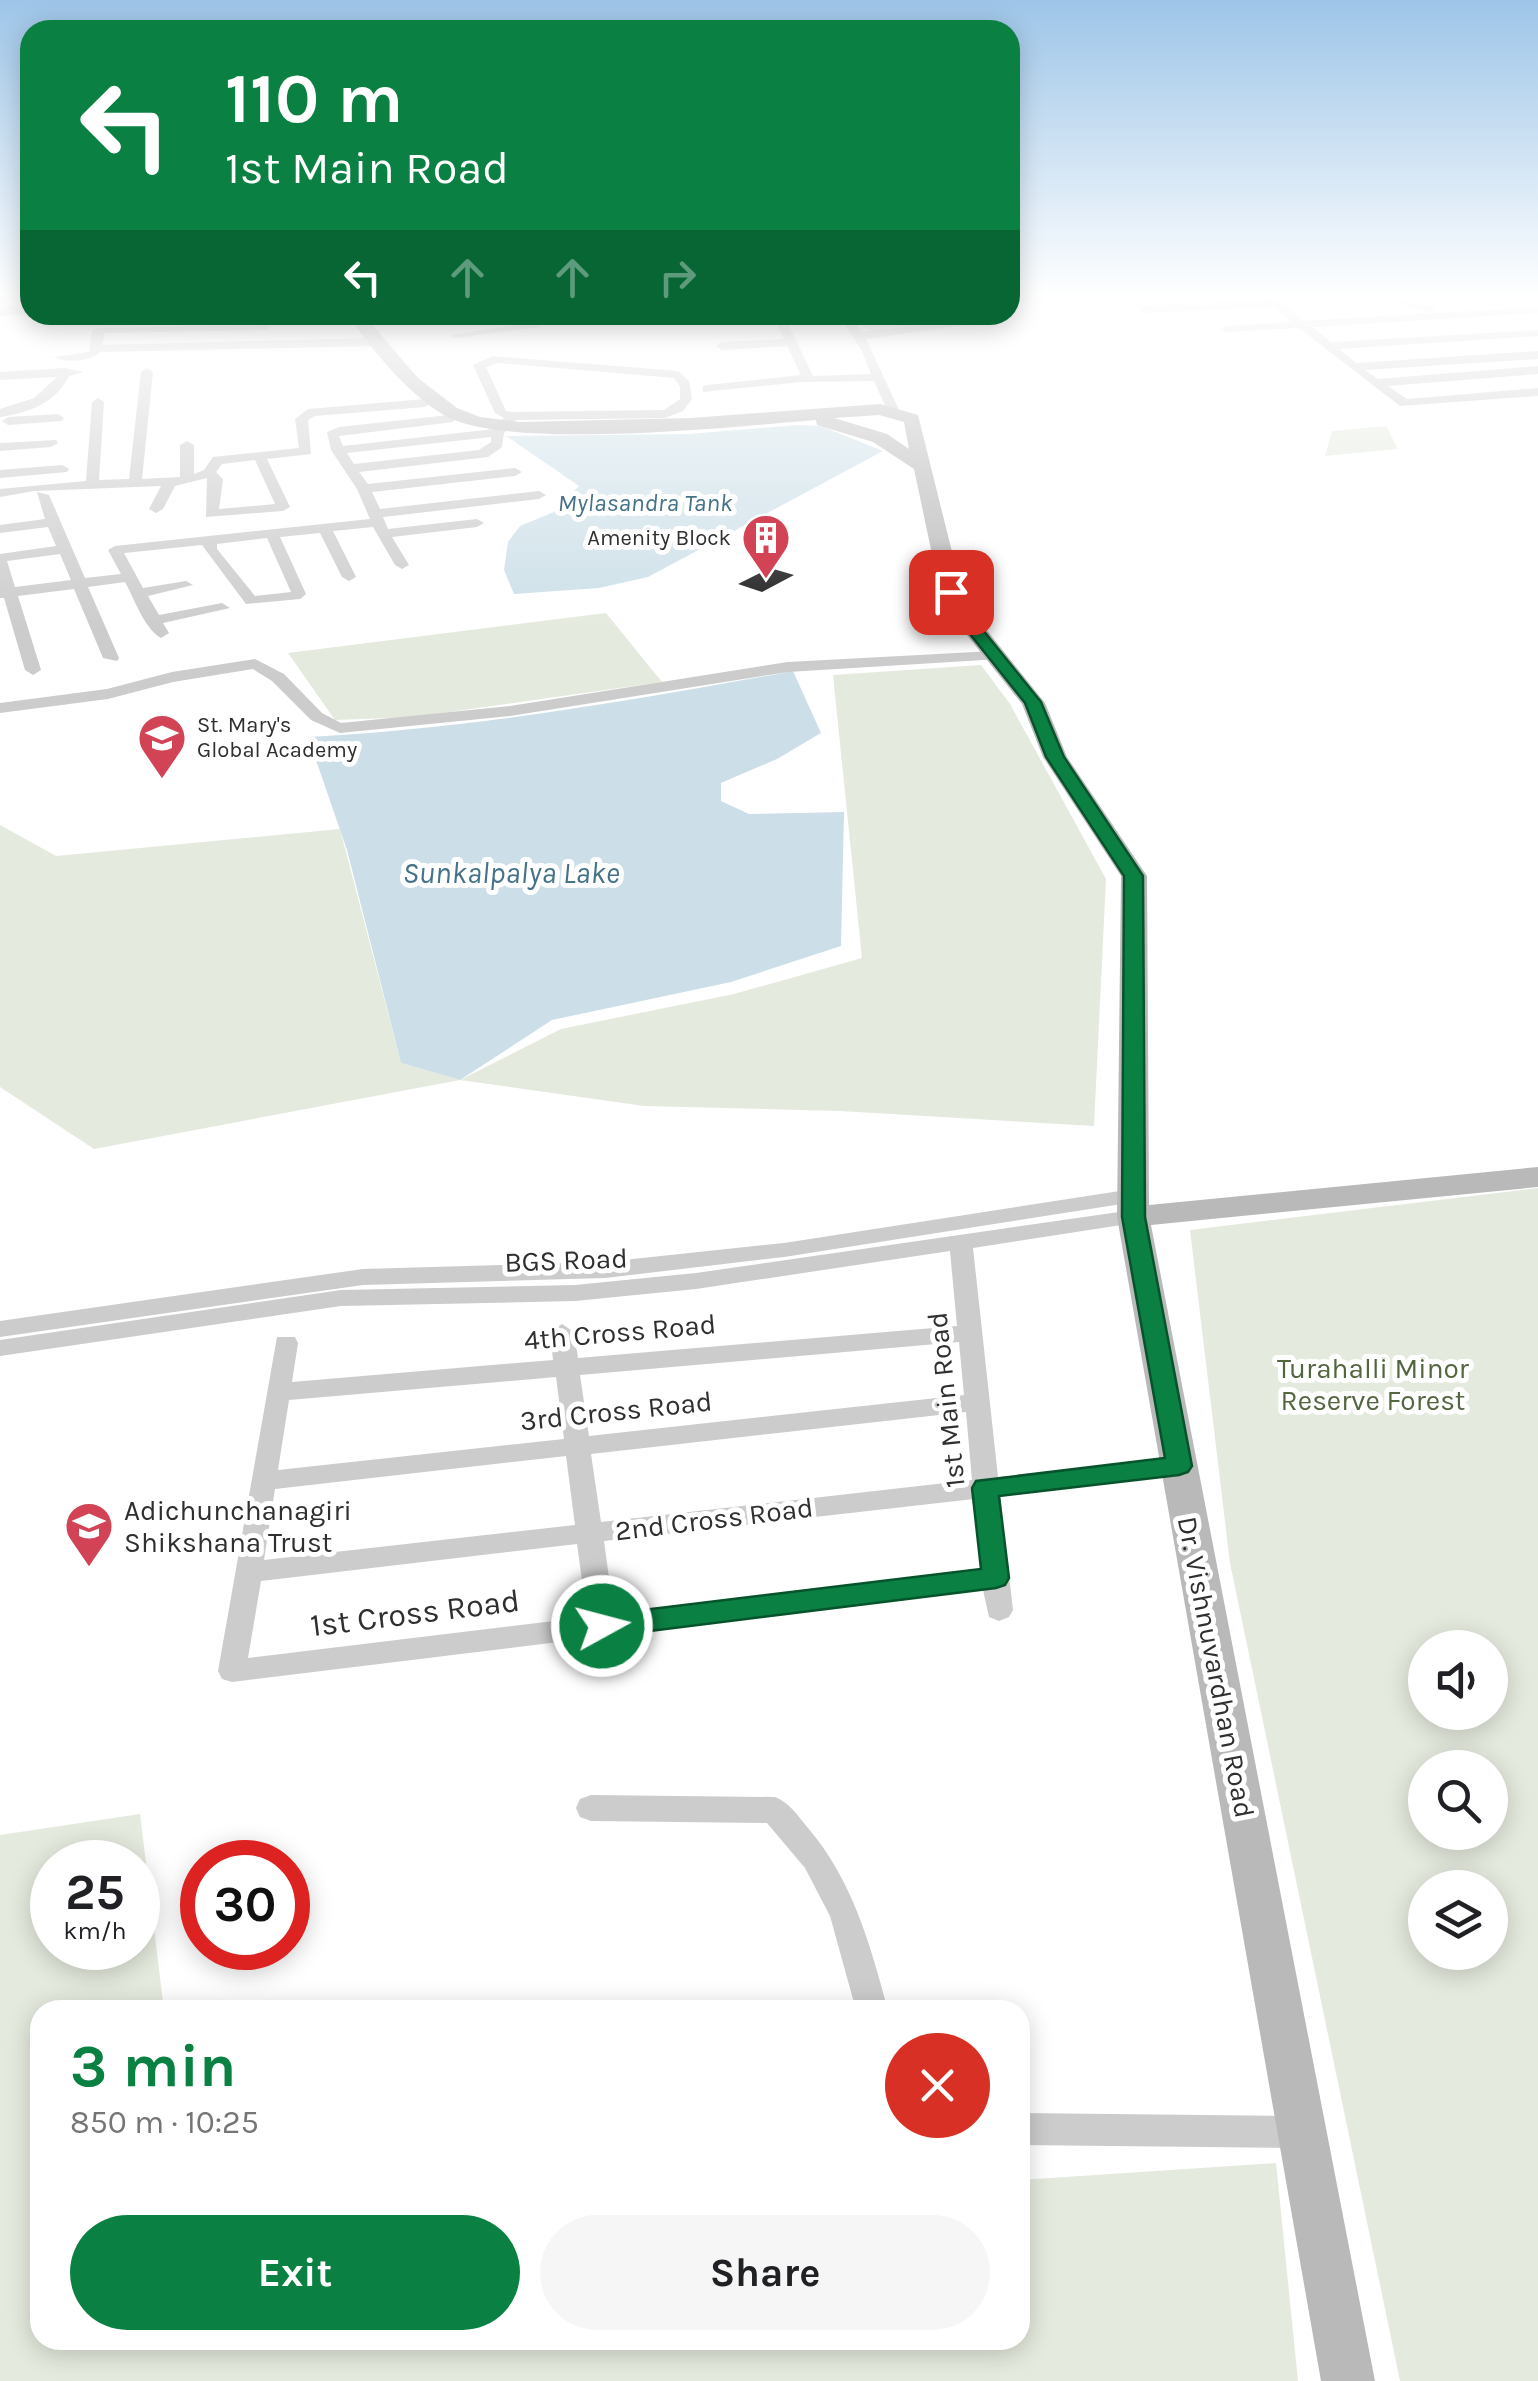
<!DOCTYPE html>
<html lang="en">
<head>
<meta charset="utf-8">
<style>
  :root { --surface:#fff; --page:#f6f6f6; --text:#202124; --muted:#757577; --accent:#0b8043 }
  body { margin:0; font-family:Karla,sans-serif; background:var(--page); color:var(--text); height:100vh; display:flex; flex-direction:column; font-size:38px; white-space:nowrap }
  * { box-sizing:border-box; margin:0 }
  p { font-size:32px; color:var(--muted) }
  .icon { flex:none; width:55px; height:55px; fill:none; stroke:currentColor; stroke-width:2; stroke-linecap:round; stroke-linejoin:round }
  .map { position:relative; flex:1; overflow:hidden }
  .drawer { position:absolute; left:30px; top:2000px; width:1000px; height:350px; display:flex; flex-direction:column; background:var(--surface); border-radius:30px; box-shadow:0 5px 25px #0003 }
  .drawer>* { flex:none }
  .top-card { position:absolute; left:20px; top:20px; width:1000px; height:305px; border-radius:30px; box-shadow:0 5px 25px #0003; background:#0b8043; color:#fff; overflow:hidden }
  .fabs { position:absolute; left:1408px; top:1630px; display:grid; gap:20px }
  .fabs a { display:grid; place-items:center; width:100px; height:100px; border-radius:50%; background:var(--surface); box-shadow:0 5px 25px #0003; font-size:50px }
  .speed { position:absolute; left:30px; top:1840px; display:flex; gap:20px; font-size:50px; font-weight:700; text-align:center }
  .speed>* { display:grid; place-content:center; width:130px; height:130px; border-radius:50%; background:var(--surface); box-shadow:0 5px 25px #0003; line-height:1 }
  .speed small { font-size:25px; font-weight:400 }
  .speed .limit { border:15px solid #d22; background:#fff; color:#111 }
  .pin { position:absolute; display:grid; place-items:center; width:85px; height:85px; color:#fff; margin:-42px; border-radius:20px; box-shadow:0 5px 15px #0006 }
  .me { position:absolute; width:110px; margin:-55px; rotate:83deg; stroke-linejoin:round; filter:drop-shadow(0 0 8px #0008) }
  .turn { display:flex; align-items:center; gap:35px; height:210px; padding:0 40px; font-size:45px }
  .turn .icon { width:130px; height:130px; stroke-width:2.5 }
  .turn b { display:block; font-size:70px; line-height:85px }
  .lanes { display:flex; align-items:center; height:95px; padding:0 40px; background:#0003; justify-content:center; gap:50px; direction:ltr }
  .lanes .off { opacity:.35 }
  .round { display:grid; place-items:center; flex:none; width:105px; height:105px; border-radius:52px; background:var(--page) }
  .head { display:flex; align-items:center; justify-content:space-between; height:170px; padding:0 40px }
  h1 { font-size:60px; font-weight:700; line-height:75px; color:var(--accent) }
  .primary-button { display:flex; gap:20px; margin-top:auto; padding:20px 40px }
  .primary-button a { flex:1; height:115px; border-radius:60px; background:var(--accent); color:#fff; font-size:40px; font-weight:700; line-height:115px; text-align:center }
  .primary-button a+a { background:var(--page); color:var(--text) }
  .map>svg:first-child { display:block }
  .green { fill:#e5eade; fill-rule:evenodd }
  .water { fill:#ccdfe8 }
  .building { fill:#161616 }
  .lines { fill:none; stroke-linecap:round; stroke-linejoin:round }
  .street { fill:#ccc; fill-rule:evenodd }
  .secondary { fill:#b9b9b9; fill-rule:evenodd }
  .route { fill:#0b8043; stroke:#07532c; stroke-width:2.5 }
  .labels { text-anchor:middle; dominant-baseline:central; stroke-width:10; stroke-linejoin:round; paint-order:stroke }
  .far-poi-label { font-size:22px; fill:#2f2f2f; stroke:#fff; text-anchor:end }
  .far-water-label { font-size:25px; font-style:italic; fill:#457288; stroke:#fff }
  .street-label { font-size:28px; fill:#2f2f2f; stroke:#fff }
  .park-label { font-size:28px; fill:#546640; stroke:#fff }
  .poi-label { font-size:28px; fill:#2f2f2f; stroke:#fff; text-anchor:start }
  .water-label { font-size:30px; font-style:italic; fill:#457288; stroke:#fff }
  .near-street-label { font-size:32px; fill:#2f2f2f; stroke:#fff }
</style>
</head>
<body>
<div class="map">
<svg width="1538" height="2381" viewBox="0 0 1538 2381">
  <rect width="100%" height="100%" fill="#fff"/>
  <g class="green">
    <polygon points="854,315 978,315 982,319 869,331"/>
    <polygon points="1386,426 1398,449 1325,456 1332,431"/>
    <polygon points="606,613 662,682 414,717 335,720 288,653"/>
    <polygon points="981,665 1010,704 1106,879 1094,1126 840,1111 644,1106 460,1080 94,1149 0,1087 0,825 56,856 340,829 401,1063 460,1080 561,1029 734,994 862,958 833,675"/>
    <path d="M1538 1188V2381H1400L1230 1563 1190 1230ZM1425 1648H1490V1712H1425ZM1425 1768H1490V1832H1425ZM1425 1888H1490V1952H1425Z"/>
    <path d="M140 1814 164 2010H40V2340H1020V2180L1276 2163 1298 2381H0V1835ZM138 1862V1948H52V1862Z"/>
  </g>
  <g class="water">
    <polygon points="798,425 821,426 883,451 648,577 599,588 514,594 504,570 508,542 520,526 554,512 579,486 506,436 689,434"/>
    <path d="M793 671 821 733 777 759 721 783V801L749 814 844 812 841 946 731 982 552 1020 460 1080 401 1063 347 850 308 737C472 728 632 701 793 671Z"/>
  </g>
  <polygon class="building" points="770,568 794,575 762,592 738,584"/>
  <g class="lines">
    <g class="street">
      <polygon points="0,298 14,298 0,306"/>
      <polygon points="1010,298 1033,298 1010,302"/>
      <polygon points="1123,298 1135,298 1147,306 1276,298 1304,321 1431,313 1380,298 1397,298 1436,308 1434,313 1538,307 1538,313 1312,327 1331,342 1538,330 1538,336 1339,349 1356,363 1538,351 1538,359 1365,370 1378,379 1538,366 1538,374 1388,386 1407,399 1538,388 1538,396 1400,406 1299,328 1227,332 1221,329 1227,326 1291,322 1274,307 1144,313"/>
      <polygon points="576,315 742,315 736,318 582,318"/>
      <polygon points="772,315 784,315 813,376 871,374 861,349 838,315 850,315 861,332 982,318 981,315 993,315 994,321 866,339 899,410 893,414 887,410 874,381 801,382 703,392 703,386 707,385 801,375 787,346 722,350 716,346 722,342 784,339"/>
      <polygon points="537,322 541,327 456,338 450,335"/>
      <path d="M272 325 268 330 105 333 102 345 374 338 380 342 374 346 100 352C92 362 64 363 54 357L89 352 92 331 98 328Z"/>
      <path d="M493 356 678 371 689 381 692 399 683 411 665 418 516 420 504 433 502 447 488 457 359 472 368 484 515 468 522 472 515 476 372 492 380 509 539 491 546 495 539 499 383 517 388 529 477 519 484 523 477 527 392 537 409 565 402 569 395 565 373 527 333 531 356 577 349 581 342 577 320 533 280 537 306 594 300 599 246 604 202 545 124 553 143 588 186 581 193 585 148 596 159 615 222 603 230 608 163 623 169 633 161 638C144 628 135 600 125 582L88 587 119 658 117 661 103 658 74 589 18 596 41 670 33 675 25 670 4 598H0V554L56 546 48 527 0 533V525L45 519 37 492 49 495 85 578 121 574 108 550 115 546 370 519 357 489 331 450 327 432 339 427 449 415 455 419 453 422 339 436 343 446 494 429 504 418 495 413 473 365ZM498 363 674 378 680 387V399L664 410 512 412 506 411 486 367ZM491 437V442L479 450 354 464 347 453ZM267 538 291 592 255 596 217 549V544ZM60 554 71 580 15 587 7 561Z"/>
      <path d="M65 368 84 372 69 376C56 403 28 413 0 417V409L34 398 57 377 0 380V372Z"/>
      <path d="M147 368 153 372 142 479 180 477V445L187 441 194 445V474L204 470 213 457 299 448 295 419 308 409 425 399 431 403 425 407 315 416 308 420 311 454 267 459 290 507 283 511 206 517 207 478 175 486 163 509 156 513 149 509 161 486 34 491 0 497V489L86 481 92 402 98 398 104 402 99 480 129 479 141 372ZM255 460 275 504 219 509 223 479 216 472 222 464Z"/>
      <polygon points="58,414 64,418 62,421 8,425 2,421 8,417"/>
      <polygon points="56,440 58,443 51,447 0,451 0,443"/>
      <polygon points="62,465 69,469 67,472 0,478 0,470"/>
      <polygon points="994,651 1000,653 1000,659 788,672 510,716 340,733 311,720 272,681 253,669 173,682 108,699 0,713 0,703 107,689 172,672 255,659 284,674 322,713 341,723 510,706 788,662"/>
      <polygon points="1133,1189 1144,1196 1141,1201 784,1257 605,1278 363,1285 0,1337 0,1321 363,1269 605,1262 784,1243"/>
      <path d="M1133 1210 1141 1212 1144 1217 1141 1222 973 1248 998 1477 1179 1457 1188 1459 1192 1466 1188 1473 1179 1475 1000 1496 1013 1610 1009 1617 999 1621 989 1617 983 1590 232 1682 222 1679 218 1671 277 1337H295L298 1343 292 1382 553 1360 550 1332 562 1324 574 1332 578 1358 957 1326 950 1251 696 1289 575 1301 341 1306 0 1356V1340L341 1290 575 1285 696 1273ZM959 1342 964 1395 589 1436 580 1375ZM556 1377 564 1439 278 1470 289 1400ZM966 1412 972 1480 601 1522 591 1454ZM566 1456 575 1525 264 1560 275 1489ZM974 1499 981 1569 614 1614 604 1541ZM577 1544 587 1617 248 1658 261 1581Z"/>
      <path d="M591 1795 775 1797C790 1803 798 1816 808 1828 853 1881 870 1944 888 2010H856L830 1916 805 1868 767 1823 591 1821 580 1817 576 1808 580 1799Z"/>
      <polygon points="1020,2113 1303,2116 1315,2121 1320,2132 1315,2143 1303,2148 1020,2145"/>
    </g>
    <g class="secondary">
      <polygon points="30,304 30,314 0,316 0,306"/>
      <path d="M347 315H364L418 378 457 408 480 417 520 422 691 418 880 404 918 415 962 592 973 613 1045 703 1067 757 1147 876 1149 1205 1538 1167V1187L1151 1225 1375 2381H1321L1117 1217 1121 876 1043 757 1022 704 955 620 940 592 914 469 873 442 817 425 816 420C738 426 502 452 442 414 404 390 374 351 347 315ZM879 415 904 422 909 449 887 434 834 418Z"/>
    </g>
  </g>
  <linearGradient id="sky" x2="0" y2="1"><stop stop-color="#9dc5e8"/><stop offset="0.47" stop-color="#fff"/><stop offset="1" stop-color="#fff" stop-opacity="0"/></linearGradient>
  <rect width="1538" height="631" fill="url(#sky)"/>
  <polygon class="route" points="951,587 957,589 970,614 1041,702 1064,757 1143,876 1145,1217 1192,1466 1188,1472 1179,1475 999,1496 1009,1578 1005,1585 996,1588 602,1637 592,1634 588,1626 592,1618 602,1615 981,1569 972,1488 976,1481 1165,1458 1122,1217 1124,876 1046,757 1025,703 958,619 944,592"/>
  <defs>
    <g id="building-pin" transform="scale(2.5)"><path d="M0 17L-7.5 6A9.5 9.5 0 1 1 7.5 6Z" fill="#d34356" stroke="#fff"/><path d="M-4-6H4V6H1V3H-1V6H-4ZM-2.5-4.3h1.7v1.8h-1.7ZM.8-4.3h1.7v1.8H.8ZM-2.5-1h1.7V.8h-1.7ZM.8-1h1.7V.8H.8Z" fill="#fff"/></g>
    <g id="university-pin" transform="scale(2.5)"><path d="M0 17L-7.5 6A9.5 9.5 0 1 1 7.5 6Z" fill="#d34356" stroke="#fff"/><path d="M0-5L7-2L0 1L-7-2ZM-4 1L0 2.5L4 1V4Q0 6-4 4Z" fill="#fff"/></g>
  </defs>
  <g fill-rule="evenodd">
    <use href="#building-pin" x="766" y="538"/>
    <use href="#university-pin" x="162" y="738"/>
    <use href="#university-pin" x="89" y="1526"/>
  </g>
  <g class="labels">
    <g class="far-poi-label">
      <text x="731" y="538">Amenity Block</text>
      <text x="197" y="725" text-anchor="start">St. Mary's<tspan x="197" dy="25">Global Academy</tspan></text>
    </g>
    <g class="far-water-label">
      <text x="645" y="502">Mylasandra Tank</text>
    </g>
    <g class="street-label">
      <text transform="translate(566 1260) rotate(-2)">BGS Road</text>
      <text transform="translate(620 1332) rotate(-5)">4th Cross Road</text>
      <text transform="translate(946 1400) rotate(-96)">1st Main Road</text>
      <text transform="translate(616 1411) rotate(-6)">3rd Cross Road</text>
      <text transform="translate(714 1519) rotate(-7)">2nd Cross Road</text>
      <text transform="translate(1216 1667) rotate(79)">Dr. Vishnuvardhan Road</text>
    </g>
    <g class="park-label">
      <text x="1373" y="1368">Turahalli Minor<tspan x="1373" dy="32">Reserve Forest</tspan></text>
    </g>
    <g class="poi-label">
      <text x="124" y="1510">Adichunchanagiri<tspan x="124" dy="32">Shikshana Trust</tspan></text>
    </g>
    <g class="water-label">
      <text x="511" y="873">Sunkalpalya Lake</text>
    </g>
    <g class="near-street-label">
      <text transform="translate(415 1613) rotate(-7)">1st Cross Road</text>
    </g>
  </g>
</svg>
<div class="fabs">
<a><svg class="icon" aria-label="sound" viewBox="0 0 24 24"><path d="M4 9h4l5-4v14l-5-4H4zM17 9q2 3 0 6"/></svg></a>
<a><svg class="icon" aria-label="search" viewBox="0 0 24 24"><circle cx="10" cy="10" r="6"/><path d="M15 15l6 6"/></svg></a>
<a><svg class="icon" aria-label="layers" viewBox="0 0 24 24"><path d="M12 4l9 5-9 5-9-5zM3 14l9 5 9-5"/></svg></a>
</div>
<div class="speed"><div>25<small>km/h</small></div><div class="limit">30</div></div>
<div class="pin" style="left:951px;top:592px;background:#d93025"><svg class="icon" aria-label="arrive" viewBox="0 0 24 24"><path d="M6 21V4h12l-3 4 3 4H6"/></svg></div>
<svg class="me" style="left:602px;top:1626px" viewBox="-20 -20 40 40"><circle r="17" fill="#0b8043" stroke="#fff" stroke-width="3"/><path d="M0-11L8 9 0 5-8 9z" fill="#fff"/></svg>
<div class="top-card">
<div class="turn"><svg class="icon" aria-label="left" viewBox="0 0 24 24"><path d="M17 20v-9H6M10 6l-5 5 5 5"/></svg><div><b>110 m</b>1st Main Road</div></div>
<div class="lanes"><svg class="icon" aria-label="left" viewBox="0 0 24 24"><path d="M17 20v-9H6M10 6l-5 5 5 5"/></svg><svg class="icon off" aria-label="ahead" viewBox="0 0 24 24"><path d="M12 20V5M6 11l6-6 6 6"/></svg><svg class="icon off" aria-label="ahead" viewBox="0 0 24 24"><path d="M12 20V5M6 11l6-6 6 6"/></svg><svg class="icon off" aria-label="right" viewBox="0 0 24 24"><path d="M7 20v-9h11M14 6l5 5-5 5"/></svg></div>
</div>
<section class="drawer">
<div class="head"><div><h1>3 min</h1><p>850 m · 10:25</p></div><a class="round" style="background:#d93025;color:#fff"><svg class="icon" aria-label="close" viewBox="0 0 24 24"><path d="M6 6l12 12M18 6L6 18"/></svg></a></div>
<div class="primary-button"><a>Exit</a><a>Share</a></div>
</section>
</div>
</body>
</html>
